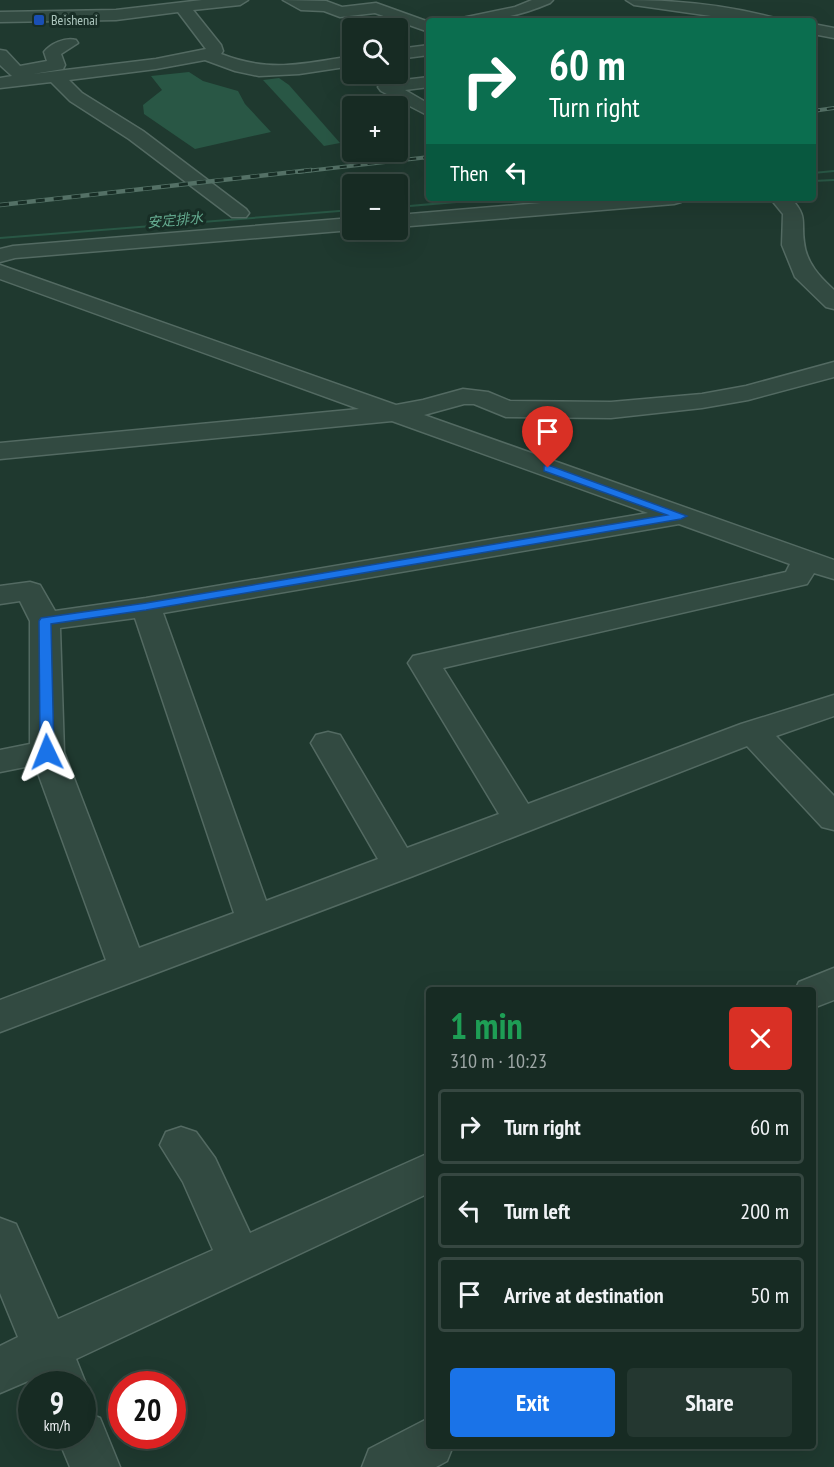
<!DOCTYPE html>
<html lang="en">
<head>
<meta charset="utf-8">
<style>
  :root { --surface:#172b23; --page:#243730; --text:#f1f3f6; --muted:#9ea7a6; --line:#364741; --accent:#1a73e8 }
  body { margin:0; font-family:"PT Sans Narrow","Noto Sans TC",sans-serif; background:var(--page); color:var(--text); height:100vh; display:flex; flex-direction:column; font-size:22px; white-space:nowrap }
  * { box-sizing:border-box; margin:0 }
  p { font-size:20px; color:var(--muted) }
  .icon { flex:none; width:33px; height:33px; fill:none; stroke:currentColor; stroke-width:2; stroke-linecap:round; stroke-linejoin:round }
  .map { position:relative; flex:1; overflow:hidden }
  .panel { position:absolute; left:426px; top:987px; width:390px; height:462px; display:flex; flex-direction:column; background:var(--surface); border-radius:6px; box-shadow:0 6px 24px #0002,0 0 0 2px var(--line) }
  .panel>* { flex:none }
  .banner { position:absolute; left:426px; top:18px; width:390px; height:183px; border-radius:6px; box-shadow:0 6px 24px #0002,0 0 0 2px var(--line); background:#0b6e4f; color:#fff; overflow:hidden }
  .buttons { position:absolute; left:342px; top:18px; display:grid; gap:12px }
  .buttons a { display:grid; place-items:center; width:66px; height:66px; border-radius:6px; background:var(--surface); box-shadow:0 6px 24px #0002,0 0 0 2px var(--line); font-size:30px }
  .speed { position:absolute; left:18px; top:1371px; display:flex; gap:12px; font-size:30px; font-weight:700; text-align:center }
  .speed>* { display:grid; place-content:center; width:78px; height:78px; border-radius:50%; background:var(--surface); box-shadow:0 6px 24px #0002,0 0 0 2px var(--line); line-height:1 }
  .speed small { font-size:15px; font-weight:400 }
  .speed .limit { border:9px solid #d22; background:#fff; color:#111 }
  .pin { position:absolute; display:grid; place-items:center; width:51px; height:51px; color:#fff; margin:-62px -26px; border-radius:50% 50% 50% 0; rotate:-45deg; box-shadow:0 0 6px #0007 }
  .pin .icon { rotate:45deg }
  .me { position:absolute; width:66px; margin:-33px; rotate:358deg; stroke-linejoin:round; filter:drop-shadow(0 0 4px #0008) }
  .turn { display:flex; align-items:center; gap:21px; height:126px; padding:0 24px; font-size:27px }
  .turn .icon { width:78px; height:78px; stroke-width:2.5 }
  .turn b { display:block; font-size:42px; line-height:51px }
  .then { display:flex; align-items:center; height:57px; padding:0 24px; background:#0003; gap:12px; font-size:22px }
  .round { display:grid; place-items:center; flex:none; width:63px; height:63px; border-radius:6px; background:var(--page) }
  .overview { display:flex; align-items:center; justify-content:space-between; height:102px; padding:0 24px }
  h1 { font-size:36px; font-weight:700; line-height:45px; color:#1e9e55 }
  .button { display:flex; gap:12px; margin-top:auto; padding:12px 24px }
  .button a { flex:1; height:69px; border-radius:6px; background:var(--accent); color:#fff; font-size:24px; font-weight:700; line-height:69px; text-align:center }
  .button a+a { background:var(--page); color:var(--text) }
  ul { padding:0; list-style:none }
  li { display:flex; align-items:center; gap:18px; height:75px; margin:0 12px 9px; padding:0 12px; border:3px solid var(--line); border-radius:6px }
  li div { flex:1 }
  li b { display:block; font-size:22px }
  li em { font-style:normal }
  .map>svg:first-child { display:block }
  .water { fill:#295745 }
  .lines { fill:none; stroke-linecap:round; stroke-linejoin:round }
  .stream { fill:#295745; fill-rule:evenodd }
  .minor-casing { stroke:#536a62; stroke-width:3 }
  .minor { fill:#324a41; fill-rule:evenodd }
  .rail-far1-casing { stroke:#547166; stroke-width:4 }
  .rail-casing { stroke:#547166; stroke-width:4.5 }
  .rail-far1 { stroke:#182e26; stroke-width:2; stroke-dasharray:7; stroke-linecap:butt }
  .rail { stroke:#182e26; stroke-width:3; stroke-dasharray:9; stroke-linecap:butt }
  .route { fill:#1a73e8; stroke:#114b97; stroke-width:1.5 }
  .transit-dot { fill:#1a4fb4; stroke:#182e26; stroke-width:2 }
  .labels { text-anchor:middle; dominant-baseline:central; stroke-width:6; stroke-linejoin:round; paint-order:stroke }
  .far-poi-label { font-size:14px; fill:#adc6be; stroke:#182e26; text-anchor:start }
  .far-water-label { font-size:14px; font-style:italic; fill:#63a98e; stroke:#182e26 }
</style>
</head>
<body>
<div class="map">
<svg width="834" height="1467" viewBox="0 0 834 1467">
  <rect width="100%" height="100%" fill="#1f392f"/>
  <g class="water">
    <polygon points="189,72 203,81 238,91 245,104 271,132 195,149 144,114 143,105 162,90 151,76"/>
    <polygon points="279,78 289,85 340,143 324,146 263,80"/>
  </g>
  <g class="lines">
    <g class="stream">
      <polygon points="834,170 834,172 813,174 813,172"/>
      <polygon points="834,179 834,181 813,182 813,180"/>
      <polygon points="488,198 506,198 504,199 398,208 398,206"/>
      <polygon points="522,204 524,204 524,206 398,216 398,214"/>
      <polygon points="352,209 352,211 0,239 0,237"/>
    </g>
    <g class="minor-casing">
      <g id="minor">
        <path d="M202 0H248L240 5 193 10 221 45 223 51 221 54C270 73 302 64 352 56V66L299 74 259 76 235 71 205 60 156 69 69 80 82 93 143 131 246 209 249 213 246 217H232L129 139 70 101 51 82 0 88V78L12 76 0 65V50L6 51 20 66 47 61 44 52C50 44 65 37 76 40L78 43 61 54 65 65 63 69 33 74 156 59 206 49 178 12 116 20 0 22V12L116 10Z"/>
        <polygon points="283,0 326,1 342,7 376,3 429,22 429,32 375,13 340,17 324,11 301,10"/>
        <path d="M532 0H553L550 3C520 16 493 21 460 21L462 18 515 7Z"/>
        <path d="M626 0C677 0 726 5 775 18L777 21H746L634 5Z"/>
        <polygon points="813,24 834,28 834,38 813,34"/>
        <polygon points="429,45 429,55 398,59 398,49"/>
        <polygon points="429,77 429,87 405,90 429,104 429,116 381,91 378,87 381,83 387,82"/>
        <polygon points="601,198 684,198 681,202 674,204 398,227 398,215"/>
        <path d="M770 198H791C808 218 801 219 804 242 806 263 820 277 834 290V309L826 307 795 277 782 245 783 214Z"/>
        <polygon points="352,218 352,230 355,230 352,230 15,258 0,262 0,249 13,246"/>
        <path d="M0 265 396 405 423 400 463 389 488 392 510 401 611 402 702 394 746 386 834 362V377L748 400 702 408 611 418 506 417 474 404H464L424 415 834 560V579L814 573 807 584 443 668 528 804 741 724 834 695V716L776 736 834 796V830L822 827 747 746 413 876 0 1032V1000L106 960 35 765 0 772V750L30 744V621L20 601 0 604V586L30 582 40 585 55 611 146 598 648 513 392 421 0 459V443L359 409 0 279ZM679 524 790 564 786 572 413 656 408 663 499 814 407 848 340 735 328 732 316 735 311 743 378 859 266 901 163 613ZM135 618 234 913 139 948 64 752 60 628Z"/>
        <polygon points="834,968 834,1000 813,1008 813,990 795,990 799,982"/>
        <polygon points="181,1127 196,1132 215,1158 250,1233 429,1153 429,1193 76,1359 86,1384 82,1393 82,1384 38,1384 35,1378 0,1393 0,1346 18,1337 0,1293 0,1218 16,1224 58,1319 213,1250 183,1182 160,1145 166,1132"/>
        <polygon points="82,1411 100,1418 120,1467 70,1467 57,1436 82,1436"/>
        <polygon points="429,1418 429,1446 453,1446 447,1461 436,1467 362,1467 369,1449"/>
      </g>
    </g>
    <use href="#minor" class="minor"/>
    <g class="rail-far1-casing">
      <g id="rail-far1">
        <polyline points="813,111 834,108"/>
        <polyline points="298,172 429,157"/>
      </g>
    </g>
    <g class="rail-casing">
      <polyline id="rail" points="0,205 311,170"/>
    </g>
    <use href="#rail-far1" class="rail-far1"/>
    <use href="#rail" class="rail"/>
  </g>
  <polygon class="route" points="548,465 687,516 681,519 146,610 51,624 54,752 47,756 40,752 39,621 41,618 146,603 667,515 544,471 544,466"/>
  <rect class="transit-dot" x="33" y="14" width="12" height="12" rx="3"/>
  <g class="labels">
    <g class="far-poi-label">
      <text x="51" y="20">Beishenai</text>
    </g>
    <g class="far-water-label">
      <text transform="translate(175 220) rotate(-5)">安定排水</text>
    </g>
  </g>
</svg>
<div class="buttons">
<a><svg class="icon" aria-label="search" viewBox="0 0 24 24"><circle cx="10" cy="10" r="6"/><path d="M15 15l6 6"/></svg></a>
<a>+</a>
<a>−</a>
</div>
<div class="speed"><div>9<small>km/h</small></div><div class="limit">20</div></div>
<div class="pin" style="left:548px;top:468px;background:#d93025"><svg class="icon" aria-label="arrive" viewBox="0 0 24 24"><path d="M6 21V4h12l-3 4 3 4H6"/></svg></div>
<svg class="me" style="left:47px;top:752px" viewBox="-20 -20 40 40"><path d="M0-17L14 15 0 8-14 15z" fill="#1a73e8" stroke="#fff" stroke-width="4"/></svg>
<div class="banner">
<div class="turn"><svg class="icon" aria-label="right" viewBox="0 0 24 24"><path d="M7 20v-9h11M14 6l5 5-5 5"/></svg><div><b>60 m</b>Turn right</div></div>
<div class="then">Then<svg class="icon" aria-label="left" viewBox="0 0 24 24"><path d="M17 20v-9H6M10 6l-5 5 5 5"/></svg></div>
</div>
<section class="panel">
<div class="overview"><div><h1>1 min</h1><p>310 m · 10:23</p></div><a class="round" style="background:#d93025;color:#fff"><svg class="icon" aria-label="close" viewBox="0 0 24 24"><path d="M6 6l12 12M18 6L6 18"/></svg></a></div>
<ul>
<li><svg class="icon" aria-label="right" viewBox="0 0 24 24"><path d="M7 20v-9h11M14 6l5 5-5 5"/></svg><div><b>Turn right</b></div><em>60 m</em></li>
<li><svg class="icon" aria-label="left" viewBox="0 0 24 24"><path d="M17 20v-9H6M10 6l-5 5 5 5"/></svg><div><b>Turn left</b></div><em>200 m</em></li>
<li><svg class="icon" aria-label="arrive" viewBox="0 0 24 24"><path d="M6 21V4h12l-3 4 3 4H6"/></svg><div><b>Arrive at destination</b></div><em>50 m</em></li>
</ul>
<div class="button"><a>Exit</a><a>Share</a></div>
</section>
</div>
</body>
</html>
